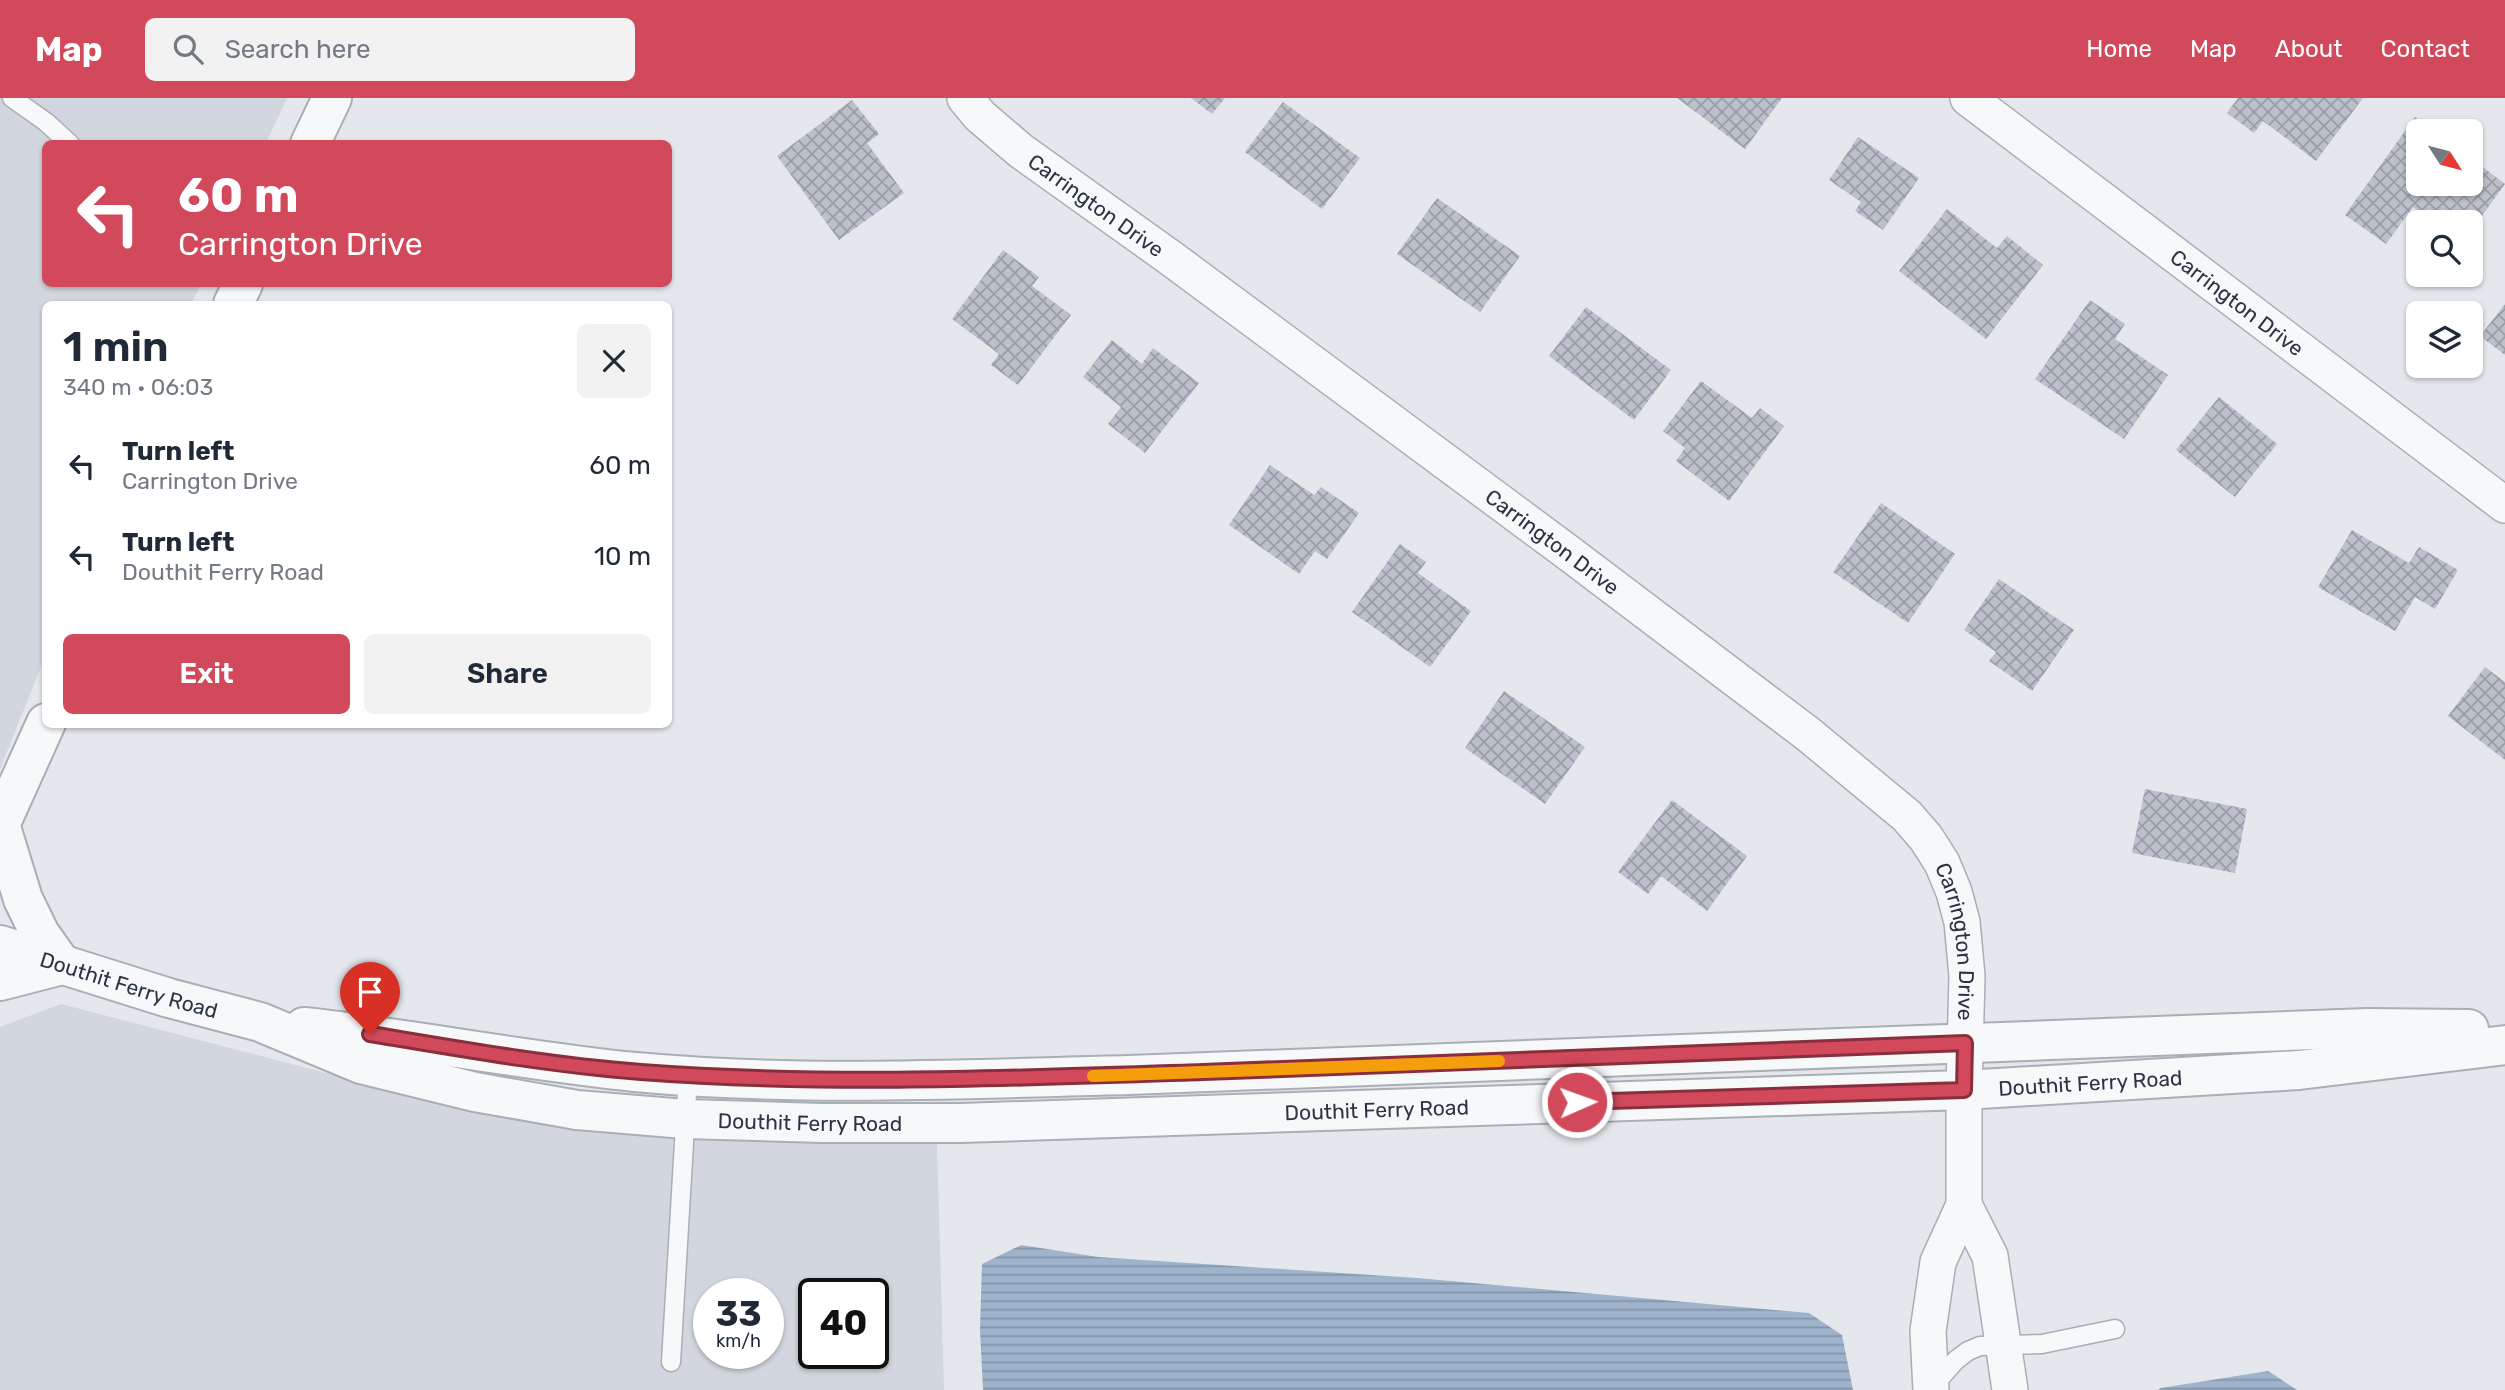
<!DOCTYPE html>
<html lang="en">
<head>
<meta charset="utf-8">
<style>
  :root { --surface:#fff; --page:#f2f2f3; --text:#1f2937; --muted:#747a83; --accent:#d1495b }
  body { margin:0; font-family:Rubik,sans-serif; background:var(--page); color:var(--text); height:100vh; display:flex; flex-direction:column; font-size:26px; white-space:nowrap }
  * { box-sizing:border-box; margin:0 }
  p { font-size:23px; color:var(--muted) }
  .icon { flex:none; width:38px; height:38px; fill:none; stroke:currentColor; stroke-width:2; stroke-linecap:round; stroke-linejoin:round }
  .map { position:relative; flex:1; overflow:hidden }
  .drawer { position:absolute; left:42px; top:203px; width:630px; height:427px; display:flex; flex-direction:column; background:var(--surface); border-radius:10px; box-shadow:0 2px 5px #0004 }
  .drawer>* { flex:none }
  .banner { position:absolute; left:42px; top:42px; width:630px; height:147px; border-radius:10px; box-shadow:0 2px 5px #0004; background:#d1495b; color:#fff; overflow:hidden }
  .needle { width:46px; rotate:126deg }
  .tools { position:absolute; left:2406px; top:21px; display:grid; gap:14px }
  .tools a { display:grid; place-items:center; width:77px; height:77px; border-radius:10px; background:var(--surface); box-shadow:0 2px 5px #0004; font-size:35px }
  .speed { position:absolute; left:693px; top:1180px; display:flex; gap:14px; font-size:35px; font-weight:700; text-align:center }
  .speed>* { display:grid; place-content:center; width:91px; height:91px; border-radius:50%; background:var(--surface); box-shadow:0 2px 5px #0004; line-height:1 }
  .speed small { font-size:18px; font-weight:400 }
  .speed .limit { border:4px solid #111; border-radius:10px; background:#fff; color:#111 }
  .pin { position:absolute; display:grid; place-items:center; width:60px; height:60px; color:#fff; margin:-72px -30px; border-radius:50% 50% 50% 0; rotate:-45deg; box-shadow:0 0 7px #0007 }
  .pin .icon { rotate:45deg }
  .me { position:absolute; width:77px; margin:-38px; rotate:88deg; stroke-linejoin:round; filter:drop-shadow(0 0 5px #0008) }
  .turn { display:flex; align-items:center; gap:24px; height:147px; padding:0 21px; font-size:32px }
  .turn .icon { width:91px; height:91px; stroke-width:2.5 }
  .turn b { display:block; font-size:49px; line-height:60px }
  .round { display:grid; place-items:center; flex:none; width:74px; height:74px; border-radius:10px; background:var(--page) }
  .overview { display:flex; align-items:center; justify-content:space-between; height:119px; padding:0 21px }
  h1 { font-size:42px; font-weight:600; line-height:52px }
  .primary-button { display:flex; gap:14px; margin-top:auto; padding:14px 21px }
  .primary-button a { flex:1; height:80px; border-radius:10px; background:var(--accent); color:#fff; font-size:28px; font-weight:600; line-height:80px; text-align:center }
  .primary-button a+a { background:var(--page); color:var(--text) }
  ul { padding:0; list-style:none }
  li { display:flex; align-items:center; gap:21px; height:91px; padding:0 21px }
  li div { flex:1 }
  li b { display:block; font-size:26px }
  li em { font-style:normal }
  header { display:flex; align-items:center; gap:42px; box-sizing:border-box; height:98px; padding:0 35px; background:var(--accent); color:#fff }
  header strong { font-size:33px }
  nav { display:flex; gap:38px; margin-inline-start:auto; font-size:24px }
  .search { width:490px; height:63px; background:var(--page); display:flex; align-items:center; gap:18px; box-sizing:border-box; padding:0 24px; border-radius:10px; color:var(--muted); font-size:26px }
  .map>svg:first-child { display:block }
  .built { fill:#d2d6de; fill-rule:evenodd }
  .water { fill:url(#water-rules) }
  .building { fill:url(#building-cross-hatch) }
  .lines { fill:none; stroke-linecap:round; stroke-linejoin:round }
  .service-casing { stroke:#a9aeb7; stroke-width:21 }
  .minor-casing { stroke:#a9aeb7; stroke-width:38 }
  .tertiary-casing { stroke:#a9aeb7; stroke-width:42 }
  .service { stroke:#f7f8fa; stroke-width:18 }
  .minor { stroke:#f7f8fa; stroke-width:35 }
  .tertiary { stroke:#f7f8fa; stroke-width:38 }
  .route-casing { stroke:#882f3b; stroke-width:18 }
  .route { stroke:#d1495b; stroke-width:12 }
  .slow { stroke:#f59e0b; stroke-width:12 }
  .labels { text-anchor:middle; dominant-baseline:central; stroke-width:7; stroke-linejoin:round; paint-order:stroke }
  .street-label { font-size:21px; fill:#2b3445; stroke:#f4f6f9 }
</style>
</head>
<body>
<header>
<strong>Map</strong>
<div class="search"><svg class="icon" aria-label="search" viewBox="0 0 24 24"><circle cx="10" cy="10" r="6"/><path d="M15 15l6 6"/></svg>Search here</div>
<nav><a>Home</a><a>Map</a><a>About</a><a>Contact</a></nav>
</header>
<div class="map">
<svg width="2505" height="1292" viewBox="0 0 2505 1292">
  <defs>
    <pattern id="water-rules" width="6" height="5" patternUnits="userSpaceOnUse" patternTransform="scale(1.75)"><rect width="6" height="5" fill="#9fb4cc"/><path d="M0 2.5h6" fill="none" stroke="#8293a7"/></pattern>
    <pattern id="building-cross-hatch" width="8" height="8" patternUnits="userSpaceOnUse" patternTransform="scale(1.75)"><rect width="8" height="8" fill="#bbc0ca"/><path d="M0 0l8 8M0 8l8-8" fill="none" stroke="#989da6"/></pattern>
  </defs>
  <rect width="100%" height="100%" fill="#e4e7ec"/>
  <g class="built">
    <polygon points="0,0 287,0 266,45 46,46 46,186 201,186 191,206 46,206 45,559 0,671"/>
    <path d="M61 906 419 999 637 1038 937 1046 944 1292H0V929ZM709 1195H768V1255H709ZM814 1195H873V1255H814Z"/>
  </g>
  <g class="water">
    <polygon points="1021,1147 1098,1159 1417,1180 1809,1215 1842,1237 1853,1292 983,1292 980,1232 982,1166"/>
    <polygon points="2268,1273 2297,1292 2158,1292 2161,1290"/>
  </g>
  <g class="building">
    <polygon points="1191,0 1225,0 1212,16"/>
    <polygon points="1677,0 1782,0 1745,51"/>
    <polygon points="2238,0 2363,0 2316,63 2263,23 2254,35 2227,15"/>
    <polygon points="852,2 879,36 867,45 904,95 839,142 777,58"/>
    <polygon points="1283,4 1360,60 1322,111 1245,54"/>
    <polygon points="2415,19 2434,33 2418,33 2418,86 2471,86 2471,60 2505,86 2471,133 2471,124 2434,124 2413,109 2386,146 2345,117"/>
    <polygon points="1858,39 1919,80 1883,132 1855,113 1861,104 1829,82"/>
    <polygon points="1437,100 1520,158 1480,214 1397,156"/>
    <polygon points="1947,111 1997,150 2007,138 2043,167 1986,241 1899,173"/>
    <polygon points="1003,152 1039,179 1032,188 1071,217 1018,287 991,267 999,256 952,221"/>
    <polygon points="2090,202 2125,226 2115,241 2168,277 2124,341 2035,281"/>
    <polygon points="2505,206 2505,257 2480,238"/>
    <polygon points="1586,209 1671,272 1634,322 1549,258"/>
    <polygon points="1112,242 1142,266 1153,250 1199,285 1145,355 1108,326 1121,309 1083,279"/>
    <polygon points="1701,283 1752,320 1760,310 1784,328 1729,403 1676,363 1685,350 1663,333"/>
    <polygon points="2219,299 2277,346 2235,399 2176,352"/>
    <polygon points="1270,367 1314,397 1321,389 1359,415 1327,461 1315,453 1299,476 1229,427"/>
    <polygon points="1881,405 1955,456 1908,525 1833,474"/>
    <polygon points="2352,432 2409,465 2419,449 2458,472 2435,511 2415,499 2395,533 2318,489"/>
    <polygon points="1400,446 1426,464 1418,475 1471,513 1430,569 1352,514"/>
    <polygon points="1999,481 2074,532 2032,593 1989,563 1996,554 1964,532"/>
    <polygon points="2485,569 2505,584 2505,662 2448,618"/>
    <polygon points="1504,593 1585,649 1545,706 1465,650"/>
    <polygon points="2145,691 2247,711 2235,775 2132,755"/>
    <polygon points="1672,702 1747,758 1707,813 1661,778 1648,796 1618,774"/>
  </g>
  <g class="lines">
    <g class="service-casing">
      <g id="service">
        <polyline points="12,0 46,24 70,46"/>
        <polyline points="671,1264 688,977"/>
        <polyline points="1933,1288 1956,1262 1968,1253 1980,1248 2042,1246 2115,1231"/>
      </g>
    </g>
    <g class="minor-casing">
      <g id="minor">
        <path id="s1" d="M965 0 980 18 1021 53 1172 161 1566 453 1808 636 1907 718 1926 740 1942 765 1954 794 1962 824 1967 878 1964 992V1107L1938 1164 1928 1233 1931 1292"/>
        <path id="s2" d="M1968 0 2505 407"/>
        <polyline points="1964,1107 1990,1158 2010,1292"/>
      </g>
    </g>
    <g class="tertiary-casing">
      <g id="tertiary">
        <polyline points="310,46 332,0"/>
        <polyline points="233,206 243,186"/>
        <polyline points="0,726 23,801 40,836 62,867"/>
        <polyline points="0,727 46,625"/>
        <path id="s3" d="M0 847 169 900 260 924 361 966 475 994 577 1012 685 1021 822 1025H961L1964 992 2299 972 2505 947"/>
        <polyline points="0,883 62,867"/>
        <path d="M304 929C415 941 524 963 635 974 799 989 965 981 1129 977L2367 930 2469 931"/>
      </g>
    </g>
    <use href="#service" class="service"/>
    <use href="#minor" class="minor"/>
    <use href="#tertiary" class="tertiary"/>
  </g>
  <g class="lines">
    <g class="route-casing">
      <path id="route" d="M370 936C460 951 550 967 641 974 828 988 1015 980 1203 974 1457 966 1711 953 1965 945L1964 992 1577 1004"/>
    </g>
    <use href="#route" class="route"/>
    <polyline class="slow" points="1093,978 1499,963"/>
  </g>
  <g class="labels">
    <g class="street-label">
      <text stroke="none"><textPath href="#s1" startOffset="170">Carrington Drive</textPath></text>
      <text stroke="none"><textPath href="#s2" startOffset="338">Carrington Drive</textPath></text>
      <text stroke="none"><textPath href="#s1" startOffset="737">Carrington Drive</textPath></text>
      <text stroke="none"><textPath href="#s1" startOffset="1325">Carrington Drive</textPath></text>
      <text stroke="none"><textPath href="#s3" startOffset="135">Douthit Ferry Road</textPath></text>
      <text stroke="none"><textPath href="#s3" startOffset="2116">Douthit Ferry Road</textPath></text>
      <text stroke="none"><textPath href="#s3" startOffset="1402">Douthit Ferry Road</textPath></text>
      <text stroke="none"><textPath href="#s3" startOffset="835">Douthit Ferry Road</textPath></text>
    </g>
  </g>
</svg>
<div class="tools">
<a><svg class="needle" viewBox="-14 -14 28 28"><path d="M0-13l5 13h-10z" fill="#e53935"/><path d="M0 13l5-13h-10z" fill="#747a83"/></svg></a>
<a><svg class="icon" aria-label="search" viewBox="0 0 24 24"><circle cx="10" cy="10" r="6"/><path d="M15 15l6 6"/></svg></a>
<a><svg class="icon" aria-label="layers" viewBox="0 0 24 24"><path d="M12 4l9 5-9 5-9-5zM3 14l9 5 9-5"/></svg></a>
</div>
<div class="speed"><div>33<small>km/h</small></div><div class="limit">40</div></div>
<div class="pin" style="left:370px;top:936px;background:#d93025"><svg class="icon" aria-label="arrive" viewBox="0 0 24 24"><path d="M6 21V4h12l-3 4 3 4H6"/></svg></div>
<svg class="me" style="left:1577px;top:1004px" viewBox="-20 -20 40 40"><circle r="17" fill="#d1495b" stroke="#fff" stroke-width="3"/><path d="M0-11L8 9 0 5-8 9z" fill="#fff"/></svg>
<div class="banner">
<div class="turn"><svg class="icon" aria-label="left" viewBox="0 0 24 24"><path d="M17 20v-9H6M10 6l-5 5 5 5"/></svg><div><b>60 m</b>Carrington Drive</div></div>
</div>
<section class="drawer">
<div class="overview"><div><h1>1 min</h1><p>340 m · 06:03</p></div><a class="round"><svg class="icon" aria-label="close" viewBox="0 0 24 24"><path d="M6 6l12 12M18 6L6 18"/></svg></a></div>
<ul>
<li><svg class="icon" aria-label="left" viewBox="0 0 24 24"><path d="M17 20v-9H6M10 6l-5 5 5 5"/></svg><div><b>Turn left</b><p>Carrington Drive</p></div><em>60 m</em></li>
<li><svg class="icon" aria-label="left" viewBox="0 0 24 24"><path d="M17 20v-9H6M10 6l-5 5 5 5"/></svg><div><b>Turn left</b><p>Douthit Ferry Road</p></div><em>10 m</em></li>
</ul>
<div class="primary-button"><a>Exit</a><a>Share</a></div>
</section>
</div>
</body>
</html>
